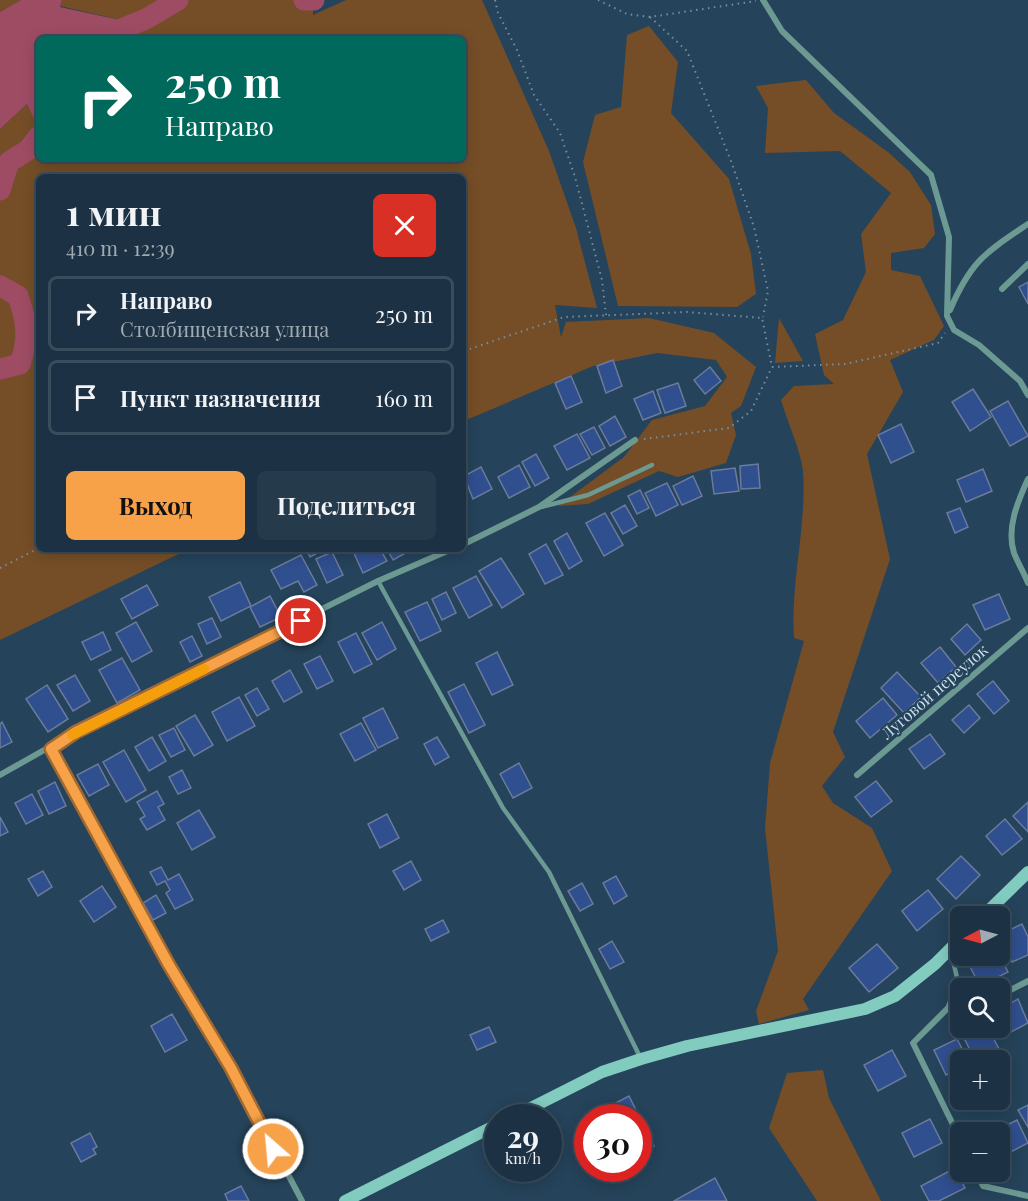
<!DOCTYPE html>
<html lang="ru">
<head>
<meta charset="utf-8">
<style>
  :root { --surface:#1c3244; --page:#253a4b; --text:#f1f3f6; --muted:#a0aab2; --line:#3a4d5d; --accent:#f7a149 }
  body { margin:0; font-family:"Playfair Display",serif; background:var(--page); color:var(--text); height:100vh; display:flex; flex-direction:column; font-size:22px; white-space:nowrap }
  * { box-sizing:border-box; margin:0 }
  p { font-size:20px; color:var(--muted) }
  .icon { flex:none; width:33px; height:33px; fill:none; stroke:currentColor; stroke-width:2; stroke-linecap:round; stroke-linejoin:round }
  .map { position:relative; flex:1; overflow:hidden }
  .sheet { position:absolute; left:36px; top:174px; width:430px; height:378px; display:flex; flex-direction:column; background:var(--surface); border-radius:9px; box-shadow:0 3px 15px #0003,0 0 0 2px var(--line) }
  .sheet>* { flex:none }
  .top-card { position:absolute; left:36px; top:36px; width:430px; height:126px; border-radius:9px; box-shadow:0 3px 15px #0003,0 0 0 2px var(--line); background:#00695c; color:#fff; overflow:hidden }
  .needle { width:39px; rotate:264deg }
  .buttons { position:absolute; left:950px; top:906px; display:grid; gap:12px }
  .buttons a { display:grid; place-items:center; width:60px; height:60px; border-radius:9px; background:var(--surface); box-shadow:0 3px 15px #0003,0 0 0 2px var(--line); font-size:30px }
  .speed { position:absolute; left:484px; top:1104px; display:flex; gap:12px; font-size:30px; font-weight:700; text-align:center }
  .speed>* { display:grid; place-content:center; width:78px; height:78px; border-radius:50%; background:var(--surface); box-shadow:0 3px 15px #0003,0 0 0 2px var(--line); line-height:1 }
  .speed small { font-size:15px; font-weight:400 }
  .speed .limit { border:9px solid #d22; background:#fff; color:#111 }
  .pin { position:absolute; display:grid; place-items:center; width:51px; height:51px; color:#fff; margin:-26px; border:3px solid #fff; border-radius:50%; box-shadow:0 2px 6px #0007 }
  .me { position:absolute; width:66px; margin:-33px; rotate:333deg; stroke-linejoin:round; filter:drop-shadow(0 0 4px #0008) }
  .turn { display:flex; align-items:center; gap:21px; height:126px; padding:0 30px; font-size:27px }
  .turn .icon { width:78px; height:78px; stroke-width:2.5 }
  .turn b { display:block; font-size:42px; line-height:51px }
  .round { display:grid; place-items:center; flex:none; width:63px; height:63px; border-radius:9px; background:var(--page) }
  .summary { display:flex; align-items:center; justify-content:space-between; height:102px; padding:0 30px }
  h1 { font-size:36px; font-weight:700; line-height:45px }
  .action { display:flex; gap:12px; margin-top:auto; padding:12px 30px }
  .action a { flex:1; height:69px; border-radius:9px; background:var(--accent); color:#111; font-size:24px; font-weight:700; line-height:69px; text-align:center }
  .action a+a { background:var(--page); color:var(--text) }
  ul { padding:0; list-style:none }
  li { display:flex; align-items:center; gap:18px; height:75px; margin:0 12px 9px; padding:0 18px; border:3px solid var(--line); border-radius:9px }
  li div { flex:1 }
  li b { display:block; font-size:22px }
  li em { font-style:normal }
  .map>svg:first-child { display:block }
  .green { fill:#754e27 }
  .water { fill:#9e4c64 }
  .lines { fill:none; stroke-linecap:round; stroke-linejoin:round }
  .river { stroke:#9e4c64; stroke-width:21 }
  .building { fill:#304f8f; stroke:#6a7b9c; stroke-width:1.5 }
  .path { stroke:#768ea1; stroke-width:2; stroke-dasharray:1.5 4.5; stroke-linecap:butt }
  .lane { stroke:#6c9992; stroke-width:4.5 }
  .street { stroke:#6c9992; stroke-width:6 }
  .secondary { stroke:#82cbbf; stroke-width:12 }
  .route-casing { stroke:#a1692f; stroke-width:15 }
  .route { stroke:#f7a149; stroke-width:10 }
  .slow { stroke:#f59e0b; stroke-width:10 }
  .labels { text-anchor:middle; dominant-baseline:central; stroke-width:4.5; stroke-linejoin:round; paint-order:stroke }
  .street-label { font-size:16px; fill:#ccddeb; stroke:#25435a }
</style>
</head>
<body>
<div class="map">
<svg width="1028" height="1201" viewBox="0 0 1028 1201">
  <rect width="100%" height="100%" fill="#25435a"/>
  <g class="green">
    <polygon points="0,0 21,0 0,12"/>
    <polygon points="62,0 313,0 313,15 346,0 482,0 549,151 576,228 597,308 555,305 561,337 566,322 649,318 714,333 756,367 741,406 731,413 736,435 726,463 678,477 659,471 588,504 558,506 624,457 652,420 705,406 727,377 716,360 657,353 593,366 464,421 464,177 39,177 39,549 189,549 0,640 0,129 27,104 39,125 39,159 464,159 464,39 119,39 147,26 60,6"/>
    <polygon points="649,26 678,62 671,113 729,179 751,254 756,294 737,307 618,306 583,162 595,115 621,107 627,35"/>
    <path d="M806 80 834 113 888 152 910 172 931 205 935 234 924 248 891 253V270L920 276 944 326 934 340 890 360 903 392 867 454 890 559 833 732 845 757 822 786 833 803 872 828 892 871 803 999 809 1010 759 1024 756 1011 778 951 765 828 770 763 804 641 794 638C790 583 807 527 803 471 801 451 787 421 781 400L794 386 834 384 824 375 815 334 843 320 866 272 861 234 891 193 840 151 765 153 768 108 756 86Z"/>
    <polygon points="779,318 803,361 775,363"/>
    <polygon points="823,1070 829,1098 881,1201 817,1201 769,1128 787,1073"/>
  </g>
  <polygon class="water" points="21,0 62,0 60,7 148,26 119,39 39,39 38,127 27,104 0,129 0,12"/>
  <g class="lines">
    <g class="river">
      <polyline points="304,0 314,0"/>
      <polyline points="97,39 146,19 178,0"/>
      <polyline points="0,190 9,162 28,150 39,136"/>
      <path d="M0 286 18 296C27 322 29 338 20 364L0 369"/>
    </g>
  </g>
  <g class="building">
    <polygon points="1028,282 1028,304 1019,287"/>
    <polygon points="613,360 622,386 606,393 597,366"/>
    <polygon points="710,367 721,381 705,394 694,380"/>
    <polygon points="571,376 582,402 566,409 555,383"/>
    <polygon points="678,383 686,406 665,413 657,390"/>
    <polygon points="973,389 991,417 970,431 952,402"/>
    <polygon points="653,391 661,413 643,420 634,399"/>
    <polygon points="1008,401 1028,436 1010,446 990,411"/>
    <polygon points="615,416 626,437 610,446 599,426"/>
    <polygon points="901,424 914,452 891,463 878,435"/>
    <polygon points="594,427 605,448 592,455 580,434"/>
    <polygon points="577,434 590,458 567,470 554,446"/>
    <polygon points="536,454 549,478 535,486 522,462"/>
    <polygon points="758,464 760,488 741,489 740,466"/>
    <polygon points="519,465 530,487 509,498 498,477"/>
    <polygon points="481,467 492,489 473,499 464,476"/>
    <polygon points="735,468 739,491 714,494 711,471"/>
    <polygon points="983,469 992,491 966,502 957,480"/>
    <polygon points="693,476 702,496 682,505 673,486"/>
    <polygon points="667,483 678,505 656,516 645,493"/>
    <polygon points="640,490 649,508 637,514 628,496"/>
    <polygon points="625,505 637,526 623,534 611,513"/>
    <polygon points="960,508 968,527 955,533 947,513"/>
    <polygon points="605,513 623,545 604,556 586,523"/>
    <polygon points="567,533 582,561 569,569 554,541"/>
    <polygon points="546,544 563,575 545,584 529,554"/>
    <polygon points="306,549 325,549 310,557"/>
    <polygon points="352,549 380,549 387,561 363,573"/>
    <polygon points="387,549 411,549 411,550 393,560"/>
    <polygon points="332,552 343,575 327,583 316,559"/>
    <polygon points="301,555 317,585 304,592 298,581 281,589 271,570"/>
    <polygon points="501,558 524,594 502,608 479,571"/>
    <polygon points="476,576 492,605 469,618 453,588"/>
    <polygon points="240,582 251,606 221,621 209,597"/>
    <polygon points="147,585 158,605 132,619 121,599"/>
    <polygon points="446,592 456,613 442,620 432,599"/>
    <polygon points="999,594 1010,619 985,630 973,605"/>
    <polygon points="270,596 281,617 260,627 250,607"/>
    <polygon points="427,602 441,631 420,641 405,612"/>
    <polygon points="212,618 221,637 207,644 198,624"/>
    <polygon points="136,622 152,651 132,662 116,633"/>
    <polygon points="382,622 396,649 377,660 362,633"/>
    <polygon points="967,624 981,640 965,655 951,639"/>
    <polygon points="103,632 111,650 91,660 82,642"/>
    <polygon points="356,633 372,664 354,673 338,642"/>
    <polygon points="192,636 202,656 190,662 180,642"/>
    <polygon points="940,647 956,667 938,683 921,663"/>
    <polygon points="497,652 513,685 492,695 476,663"/>
    <polygon points="320,656 333,681 317,689 304,664"/>
    <polygon points="122,658 140,690 117,703 99,670"/>
    <polygon points="290,670 302,692 284,702 272,681"/>
    <polygon points="897,672 921,697 904,713 881,688"/>
    <polygon points="75,675 90,701 73,711 57,685"/>
    <polygon points="993,681 1009,701 994,714 977,694"/>
    <polygon points="464,684 485,725 469,733 448,692"/>
    <polygon points="47,685 68,719 48,732 26,699"/>
    <polygon points="257,688 269,709 257,716 245,695"/>
    <polygon points="239,697 255,726 227,741 212,712"/>
    <polygon points="883,698 897,715 870,738 856,721"/>
    <polygon points="969,705 980,718 964,733 952,720"/>
    <polygon points="383,708 398,738 378,748 363,718"/>
    <polygon points="195,715 213,745 194,756 176,726"/>
    <polygon points="2,722 12,742 0,748 0,724"/>
    <polygon points="361,723 376,750 355,761 340,734"/>
    <polygon points="174,728 185,750 171,757 159,735"/>
    <polygon points="930,734 945,754 924,769 909,749"/>
    <polygon points="152,737 166,761 149,771 135,747"/>
    <polygon points="437,737 449,757 435,765 424,744"/>
    <polygon points="124,750 146,790 126,802 103,762"/>
    <polygon points="519,763 532,788 513,798 500,774"/>
    <polygon points="98,764 109,785 89,796 77,775"/>
    <polygon points="182,770 191,788 178,794 169,777"/>
    <polygon points="876,781 892,801 871,817 855,797"/>
    <polygon points="55,782 66,806 49,814 38,791"/>
    <polygon points="157,791 164,804 158,807 165,820 147,830 140,819 145,816 137,802"/>
    <polygon points="32,794 43,815 26,824 15,803"/>
    <polygon points="1028,802 1028,832 1013,816"/>
    <polygon points="199,810 215,837 192,850 177,823"/>
    <polygon points="387,814 399,838 380,848 368,824"/>
    <polygon points="0,817 8,832 0,836"/>
    <polygon points="1005,819 1022,839 1002,855 986,836"/>
    <polygon points="961,856 980,875 956,899 937,879"/>
    <polygon points="411,861 421,880 404,890 393,871"/>
    <polygon points="161,867 168,880 179,874 193,900 175,909 166,893 170,890 165,881 157,885 150,872"/>
    <polygon points="43,871 52,887 38,896 28,879"/>
    <polygon points="616,876 627,896 614,904 603,883"/>
    <polygon points="582,883 593,904 580,911 568,891"/>
    <polygon points="102,886 116,907 94,922 80,901"/>
    <polygon points="928,890 943,909 917,931 902,911"/>
    <polygon points="156,895 166,913 153,920 143,903"/>
    <polygon points="443,920 449,932 431,941 425,929"/>
    <polygon points="1022,924 1028,937 1028,955 1012,962 999,935"/>
    <polygon points="612,941 624,962 610,969 599,949"/>
    <polygon points="877,944 898,968 869,992 849,968"/>
    <polygon points="999,954 1008,972 980,986 965,957"/>
    <polygon points="1018,999 1028,1023 1007,1034 999,1019 999,1010"/>
    <polygon points="172,1014 187,1040 165,1052 151,1026"/>
    <polygon points="489,1027 496,1042 477,1050 470,1035"/>
    <polygon points="981,1028 988,1028 999,1049 975,1060 963,1036"/>
    <polygon points="957,1039 968,1060 960,1060 960,1068 946,1075 934,1050"/>
    <polygon points="892,1050 906,1076 878,1091 864,1065"/>
    <polygon points="629,1096 654,1146 639,1154 639,1118 613,1118 608,1107"/>
    <polygon points="1028,1105 1028,1127 1018,1110"/>
    <polygon points="930,1119 942,1143 914,1157 902,1133"/>
    <polygon points="1017,1120 1028,1143 999,1158 999,1132 993,1132"/>
    <polygon points="90,1133 97,1147 93,1149 96,1154 81,1162 71,1143"/>
    <polygon points="955,1168 965,1188 939,1201 929,1201 921,1186"/>
    <polygon points="715,1178 727,1201 674,1201"/>
    <polygon points="241,1186 249,1201 228,1201 225,1194"/>
  </g>
  <g class="lines">
    <g class="path">
      <polyline points="495,0 498,13 517,50 534,95 560,133 575,177 602,280 606,315"/>
      <polyline points="598,0 627,14 650,17 756,1"/>
      <polyline points="650,17 687,51 731,161 754,227 768,291 763,317"/>
      <polyline points="464,351 564,317 687,312 762,318 772,367 845,364 938,343 945,333"/>
      <polyline points="644,439 729,428 751,411 772,367"/>
      <polyline points="0,568 39,548"/>
    </g>
    <g class="lane">
      <polyline points="541,507 588,495 652,465"/>
      <polyline points="378,581 503,808 549,872 641,1059"/>
      <polyline points="947,1009 958,982 951,952"/>
    </g>
    <g class="street">
      <polyline points="763,0 782,31 931,175 949,237 947,316 954,330 979,345 1020,381 1028,395"/>
      <polyline points="1002,289 1028,264"/>
      <path d="M950 310C971 261 985 253 1028 224"/>
      <path d="M1028 479C1018 501 1006 528 1014 553 1018 563 1024 573 1028 583"/>
      <polyline points="464,544 539,507 635,440"/>
      <polyline points="51,749 169,965 242,1087 302,1201"/>
      <polyline points="0,775 76,732 378,581 452,549"/>
      <polyline points="857,775 1028,628"/>
      <polyline points="999,996 1028,981"/>
      <polyline points="960,1007 947,1009 913,1043 960,1139"/>
      <polyline points="976,1172 983,1186 1028,1196"/>
    </g>
    <g class="secondary">
      <polyline points="983,916 1028,872"/>
      <polyline points="511,1118 602,1072 641,1059 687,1046 865,1009 895,996 935,964 960,939"/>
      <polyline points="345,1201 498,1124"/>
    </g>
  </g>
  <g class="lines">
    <g class="route-casing">
      <polyline id="route" points="273,1149 231,1068 169,965 51,749 76,732 301,621"/>
    </g>
    <use href="#route" class="route"/>
    <polyline class="slow" points="72,735 204,669"/>
  </g>
  <g class="labels">
    <g class="street-label">
      <text transform="translate(934 691) rotate(-41)">Луговой переулок</text>
    </g>
  </g>
</svg>
<div class="buttons">
<a><svg class="needle" viewBox="-14 -14 28 28"><path d="M0-13l5 13h-10z" fill="#e53935"/><path d="M0 13l5-13h-10z" fill="#a0aab2"/></svg></a>
<a><svg class="icon" aria-label="search" viewBox="0 0 24 24"><circle cx="10" cy="10" r="6"/><path d="M15 15l6 6"/></svg></a>
<a>+</a>
<a>−</a>
</div>
<div class="speed"><div>29<small>km/h</small></div><div class="limit">30</div></div>
<div class="pin" style="left:301px;top:621px;background:#d93025"><svg class="icon" aria-label="arrive" viewBox="0 0 24 24"><path d="M6 21V4h12l-3 4 3 4H6"/></svg></div>
<svg class="me" style="left:273px;top:1149px" viewBox="-20 -20 40 40"><circle r="17" fill="#f7a149" stroke="#fff" stroke-width="3"/><path d="M0-11L8 9 0 5-8 9z" fill="#fff"/></svg>
<div class="top-card">
<div class="turn"><svg class="icon" aria-label="right" viewBox="0 0 24 24"><path d="M7 20v-9h11M14 6l5 5-5 5"/></svg><div><b>250 m</b>Направо</div></div>
</div>
<section class="sheet">
<div class="summary"><div><h1>1 мин</h1><p>410 m · 12:39</p></div><a class="round" style="background:#d93025;color:#fff"><svg class="icon" aria-label="close" viewBox="0 0 24 24"><path d="M6 6l12 12M18 6L6 18"/></svg></a></div>
<ul>
<li><svg class="icon" aria-label="right" viewBox="0 0 24 24"><path d="M7 20v-9h11M14 6l5 5-5 5"/></svg><div><b>Направо</b><p>Столбищенская улица</p></div><em>250 m</em></li>
<li><svg class="icon" aria-label="arrive" viewBox="0 0 24 24"><path d="M6 21V4h12l-3 4 3 4H6"/></svg><div><b>Пункт назначения</b></div><em>160 m</em></li>
</ul>
<div class="action"><a>Выход</a><a>Поделиться</a></div>
</section>
</div>
</body>
</html>
